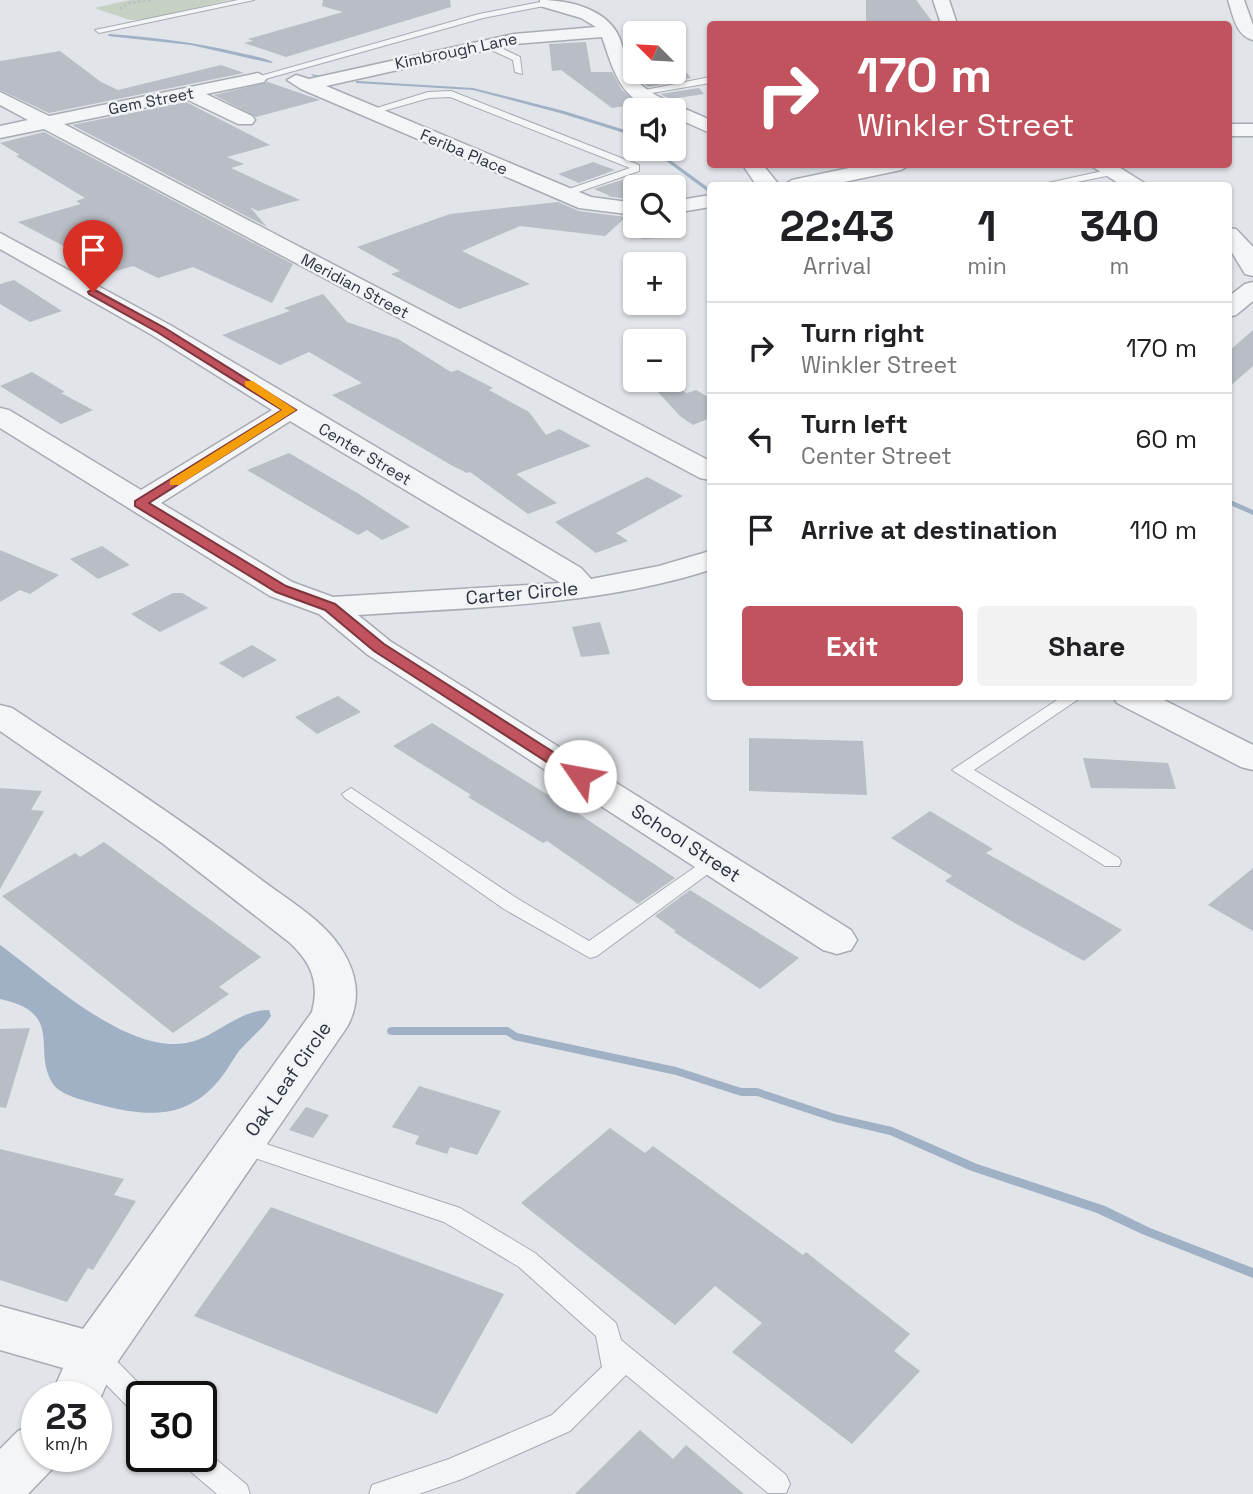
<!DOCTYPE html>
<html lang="en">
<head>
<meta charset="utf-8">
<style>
  :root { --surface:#fff; --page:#f2f2f2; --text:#202124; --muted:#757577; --line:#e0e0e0; --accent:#c1535e }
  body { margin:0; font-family:"Space Grotesk",sans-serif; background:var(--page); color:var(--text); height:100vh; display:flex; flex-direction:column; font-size:26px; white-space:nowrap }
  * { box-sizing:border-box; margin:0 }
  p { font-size:23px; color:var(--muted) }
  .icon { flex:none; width:38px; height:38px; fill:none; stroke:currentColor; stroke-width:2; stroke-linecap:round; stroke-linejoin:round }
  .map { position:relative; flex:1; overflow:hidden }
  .side { position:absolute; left:707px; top:182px; width:525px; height:518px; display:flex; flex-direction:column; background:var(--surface); border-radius:7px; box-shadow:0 2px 5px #0004 }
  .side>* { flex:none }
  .guide { position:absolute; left:707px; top:21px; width:525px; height:147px; border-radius:7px; box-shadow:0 2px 5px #0004; background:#c1535e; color:#fff; overflow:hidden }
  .needle { width:46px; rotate:294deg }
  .buttons { position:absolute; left:623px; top:21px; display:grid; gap:14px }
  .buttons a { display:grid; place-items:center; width:63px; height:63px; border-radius:7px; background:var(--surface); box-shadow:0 2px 5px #0004; font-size:35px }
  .speed { position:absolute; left:21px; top:1381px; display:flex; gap:14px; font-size:35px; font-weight:700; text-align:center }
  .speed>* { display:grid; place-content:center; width:91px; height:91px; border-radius:50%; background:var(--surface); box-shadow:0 2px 5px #0004; line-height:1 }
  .speed small { font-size:18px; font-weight:400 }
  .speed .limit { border:4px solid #111; border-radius:10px; background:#fff; color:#111 }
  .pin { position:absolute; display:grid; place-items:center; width:60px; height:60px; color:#fff; margin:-72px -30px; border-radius:50% 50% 50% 0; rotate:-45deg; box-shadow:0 0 7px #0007 }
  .pin .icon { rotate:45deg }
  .me { position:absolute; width:77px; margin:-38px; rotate:303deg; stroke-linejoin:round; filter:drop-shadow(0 0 5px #0008) }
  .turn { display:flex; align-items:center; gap:24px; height:147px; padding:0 35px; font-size:32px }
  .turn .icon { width:91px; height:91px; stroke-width:2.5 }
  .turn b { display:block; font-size:49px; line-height:60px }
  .eta { display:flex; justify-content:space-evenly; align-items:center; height:119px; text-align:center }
  .eta b { font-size:42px; font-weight:700; line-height:49px }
  .cta { display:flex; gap:14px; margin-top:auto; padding:14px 35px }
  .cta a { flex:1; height:80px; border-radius:7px; background:var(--accent); color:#fff; font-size:28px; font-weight:700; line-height:80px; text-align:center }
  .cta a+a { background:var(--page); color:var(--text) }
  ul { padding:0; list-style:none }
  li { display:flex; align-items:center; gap:21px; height:91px; padding:0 35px; border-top:2px solid var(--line) }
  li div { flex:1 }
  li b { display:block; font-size:26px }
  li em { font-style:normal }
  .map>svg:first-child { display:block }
  .green { fill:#c6d1c3 }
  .water { fill:#a0b0c5 }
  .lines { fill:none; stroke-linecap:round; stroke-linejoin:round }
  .stream { fill:#a0b0c5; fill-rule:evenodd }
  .building { fill:#b9bdc5 }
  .lane-casing { stroke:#a7abb2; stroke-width:2 }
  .street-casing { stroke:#a7abb2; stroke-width:3 }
  .path { stroke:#bcbec3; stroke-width:2.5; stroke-dasharray:2.5 2.5; stroke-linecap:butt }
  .lane { fill:#f4f5f7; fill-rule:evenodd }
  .street { fill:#f4f5f7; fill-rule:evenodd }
  .route { fill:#c1535e; stroke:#7d363d; stroke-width:2 }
  .slow { fill:#f59e0b }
  .labels { text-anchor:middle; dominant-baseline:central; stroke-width:5; stroke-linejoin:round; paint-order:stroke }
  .far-street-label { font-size:16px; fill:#2b313e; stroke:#f1f3f6 }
  .street-label { font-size:19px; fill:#2b313e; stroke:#f1f3f6 }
</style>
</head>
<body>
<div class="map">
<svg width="1253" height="1494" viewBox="0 0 1253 1494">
  <rect width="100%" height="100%" fill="#e1e4e8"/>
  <polygon class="green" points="130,0 229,0 150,19 130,20 94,8"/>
  <path class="water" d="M0 945C46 978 126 1054 186 1043 216 1038 237 1010 269 1010L271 1016C262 1030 250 1038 239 1051 231 1062 224 1076 214 1086 181 1120 144 1116 101 1105 87 1101 61 1096 53 1084 31 1050 66 1013 0 999Z"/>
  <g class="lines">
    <g class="stream">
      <path d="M109 34C152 37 194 42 236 52 248 55 262 57 273 62L271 63 191 45 108 36Z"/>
      <polygon points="311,74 325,77 323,78 313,76"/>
      <polygon points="358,81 473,88 564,111 625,130 635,135 635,138 621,132 560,113 473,90 356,83 356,81"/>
      <polygon points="650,149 655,149 710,189 710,191 707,191"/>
      <polygon points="1228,499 1253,510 1253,515 1228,504"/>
      <polygon points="392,1027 508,1027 517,1033 676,1067 741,1088 757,1088 835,1114 892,1127 977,1164 1105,1206 1150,1228 1253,1268 1253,1278 1142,1234 1097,1213 969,1170 890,1135 835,1122 757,1096 741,1096 676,1075 514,1040 506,1035 392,1035 388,1034 387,1031 388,1028"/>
    </g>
  </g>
  <g class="building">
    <polygon points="323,0 450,0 451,7 286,57 244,43 253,41 248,39 343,12 322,6"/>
    <polygon points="866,0 916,0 934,24 866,24"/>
    <polygon points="586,42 591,72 612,72 622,90 639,104 612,108 561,70 552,71 549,44"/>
    <polygon points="60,51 101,82 118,90 221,65 244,73 49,113 0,90 0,61"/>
    <polygon points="633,72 686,72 691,78 648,87"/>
    <polygon points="268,82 320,100 256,117 214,95"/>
    <polygon points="699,88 704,94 670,99 660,94"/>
    <polygon points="186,102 270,145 227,157 244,164 231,168 300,200 258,211 250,207 267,227 72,125"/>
    <polygon points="44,132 293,264 272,303 193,267 158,278 133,266 113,272 18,222 81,204 76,201 85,198 16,156 20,155 0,143"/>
    <polygon points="593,162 615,170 579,183 558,174"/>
    <polygon points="631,177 673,179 677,198 674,198 674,187 635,187 635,200 606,196 610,196 594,189"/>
    <polygon points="558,202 579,211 626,217 605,236 520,226 462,251 530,284 459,309 391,274 400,271 357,247 450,214"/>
    <polygon points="674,215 680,215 684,237 642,239 638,226 674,226"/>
    <polygon points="14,280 62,311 30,322 0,304 0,284"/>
    <polygon points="323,294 347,322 398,339 451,372 458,370 493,388 489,390 529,412 546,435 559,429 591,446 516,474 557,503 528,514 470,472 467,473 451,465 332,395 362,383 309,352 280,365 222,335 290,311 284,308"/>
    <polygon points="1253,330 1253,366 1228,388 1228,352"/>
    <polygon points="32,372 65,392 61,393 93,410 61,424 0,386"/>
    <polygon points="647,380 658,380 687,393 696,390 710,398 710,418 693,425 680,416"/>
    <polygon points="289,453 359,494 410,527 382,540 367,530 358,535 247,470"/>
    <polygon points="647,477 683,496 616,533 628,541 596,553 555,522"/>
    <polygon points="102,546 130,565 98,579 70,559"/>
    <polygon points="0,550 59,575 30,594 20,590 0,602"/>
    <polygon points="173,593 182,593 208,608 160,632 131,614"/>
    <polygon points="600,622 610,654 581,657 572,627"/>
    <polygon points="252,645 277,660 243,678 219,663"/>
    <polygon points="338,696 361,712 317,734 295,717"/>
    <polygon points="432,723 582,816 675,878 638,904 547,841 543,843 468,797 471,795 393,746"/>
    <polygon points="749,738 863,741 867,795 749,791"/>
    <polygon points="1083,758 1168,763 1176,789 1091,788"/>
    <polygon points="0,788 42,791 31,810 44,811 0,889"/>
    <polygon points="930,811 993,849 986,853 1122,930 1084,961 1013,922 945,881 952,876 891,838"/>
    <polygon points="104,842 261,957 219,987 229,994 173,1033 2,896 75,853 80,857"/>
    <polygon points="1253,868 1253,931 1208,905"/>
    <polygon points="690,890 799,958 760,989 674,932 676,931 655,916"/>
    <polygon points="30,1028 6,1108 0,1107 0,1029"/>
    <polygon points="419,1086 501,1111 477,1155 450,1147 447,1154 415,1144 419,1136 392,1127"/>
    <polygon points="306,1107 329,1115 313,1138 289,1130"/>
    <polygon points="610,1128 645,1153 653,1146 803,1255 806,1252 910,1334 894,1351 920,1371 852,1444 732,1352 762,1323 715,1286 675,1325 521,1203"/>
    <polygon points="0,1149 124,1179 114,1195 136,1201 93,1270 88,1268 67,1302 0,1280"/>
    <polygon points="271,1207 504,1294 437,1414 194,1316"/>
    <polygon points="640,1430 673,1459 686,1445 744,1494 575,1494"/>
  </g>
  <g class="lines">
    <g class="lane-casing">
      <g id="lane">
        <polygon points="238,0 254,0 99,33 95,30"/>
        <polygon points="546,1 549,5 483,18 258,81 253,78 479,14"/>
        <polygon points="485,43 491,43 520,57 522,74 515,72 513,60 485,47"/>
        <polygon points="710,77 710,83 640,95 635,92"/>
        <polygon points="451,91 639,165 639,171 564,197 559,194 560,192 630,168 450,97 429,98 369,115 364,112 428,92"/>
        <polygon points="1112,169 1117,172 1116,174 1058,186 1034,186"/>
        <polygon points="1063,696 1083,696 974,770 1119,858 1121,862 1119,866 1105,866 952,770"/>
        <polygon points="351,788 518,899 589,941 708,858 722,858 724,862 597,956 590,958 504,909 345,798 342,794"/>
        <polygon points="242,1136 460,1208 535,1253 616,1323 621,1340 786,1475 790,1484 786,1493 768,1493 626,1375 570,1431 462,1479 419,1494 369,1494 372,1485 449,1459 552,1415 602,1367 596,1336 519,1267 444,1222 234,1151 231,1145 234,1139"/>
        <polygon points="96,1346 105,1349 151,1396 142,1396 142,1416 133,1412 87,1365 83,1357 87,1349"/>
        <polygon points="201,1447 247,1485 250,1494 217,1494 183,1465 179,1456 201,1456"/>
      </g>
    </g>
    <g class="street-casing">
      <g id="street">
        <path d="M540 0C571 0 611 10 621 42 625 55 626 68 634 78 653 99 686 108 710 120V133L674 117V110C623 110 615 75 602 37L514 44 326 86 591 197 635 203V215L579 208 301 89 287 80 296 75 309 79 514 34 596 27 581 18 540 6Z"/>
        <polygon points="933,0 949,0 957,24 941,24"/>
        <path d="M1228 0H1244L1253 25V40C1236 36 1233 15 1228 0Z"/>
        <polygon points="258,73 267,78 264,82 206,94 252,116 255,120 252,124 238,124 186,99 64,124 710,461 710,480 700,478 44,129 0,138 0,126 28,120 0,105 0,92 49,116"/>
        <rect x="1228" y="124" width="25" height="12"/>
        <polygon points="742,164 762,164 780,186 757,186"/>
        <polygon points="868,164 911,164 901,170 825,186 782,186 792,180"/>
        <polygon points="1088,164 1114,164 1149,186 1123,186"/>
        <polygon points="710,195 710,207 674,213 674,201"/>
        <polygon points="1228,228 1236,229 1253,247 1253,276 1245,274 1228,246"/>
        <path d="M0 233 170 325 581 568 591 579 659 566 710 551V570C596 606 478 607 358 615L390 641 851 930 857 940 851 950 837 954 823 950 368 655 319 614 270 596 0 428V408L9 410 141 490 272 410 152 335 0 249ZM290 421 559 582 560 583 333 597 292 582 161 503Z"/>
        <polygon points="1253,282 1253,301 1236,315 1228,317 1228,297 1245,284"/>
        <polygon points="1112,696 1156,696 1253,745 1253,770 1241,767 1117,703"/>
        <path d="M0 705 12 708C95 763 179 818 259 878 286 899 321 918 340 947 357 972 362 1000 347 1027L114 1367 96 1408V1396H51L63 1368 0 1350V1306L83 1329 312 1012C320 982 311 962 289 942L162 843 0 731Z"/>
        <polygon points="37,1424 37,1456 60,1456 56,1465 28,1494 0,1494 0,1449 18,1431"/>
      </g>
    </g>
    <polyline class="path" points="120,9 129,3 152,0"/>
    <use href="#lane" class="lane"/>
    <use href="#street" class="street"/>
  </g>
  <polygon class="route" points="93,289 165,328 296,410 149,503 286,586 335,604 384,644 586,773 586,780 575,780 374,651 325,610 276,592 135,506 135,501 282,410 157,332 89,294 88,292"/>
  <polygon class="slow" points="245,381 253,381 296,410 179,485 170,485 170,480 282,410 245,386"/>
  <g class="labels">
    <g class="far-street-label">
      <text transform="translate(456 51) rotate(-12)">Kimbrough Lane</text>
      <text transform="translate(151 101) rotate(-11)">Gem Street</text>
      <text transform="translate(464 152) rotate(23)">Feriba Place</text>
      <text transform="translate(355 286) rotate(28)">Meridian Street</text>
      <text transform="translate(365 454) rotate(31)">Center Street</text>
    </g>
    <g class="street-label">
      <text transform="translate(522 593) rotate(-5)">Carter Circle</text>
      <text transform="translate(686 843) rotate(33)">School Street</text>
      <text transform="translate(288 1079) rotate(-55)">Oak Leaf Circle</text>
    </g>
  </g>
</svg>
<div class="buttons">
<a><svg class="needle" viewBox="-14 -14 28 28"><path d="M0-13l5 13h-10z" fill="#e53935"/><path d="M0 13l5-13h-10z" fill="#757577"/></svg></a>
<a><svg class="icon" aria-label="sound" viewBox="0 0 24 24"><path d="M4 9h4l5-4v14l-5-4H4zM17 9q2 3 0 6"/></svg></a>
<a><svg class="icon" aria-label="search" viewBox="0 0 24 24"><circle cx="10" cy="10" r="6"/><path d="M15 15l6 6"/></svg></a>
<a>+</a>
<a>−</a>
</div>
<div class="speed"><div>23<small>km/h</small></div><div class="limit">30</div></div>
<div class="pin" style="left:93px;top:292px;background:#d93025"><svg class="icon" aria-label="arrive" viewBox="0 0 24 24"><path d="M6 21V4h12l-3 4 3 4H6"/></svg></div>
<svg class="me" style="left:580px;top:776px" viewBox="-20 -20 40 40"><circle r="19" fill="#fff"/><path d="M0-13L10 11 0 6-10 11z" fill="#c1535e"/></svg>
<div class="guide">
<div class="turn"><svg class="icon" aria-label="right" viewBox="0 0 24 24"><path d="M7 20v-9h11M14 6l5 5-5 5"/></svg><div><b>170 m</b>Winkler Street</div></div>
</div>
<section class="side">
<div class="eta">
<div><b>22:43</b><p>Arrival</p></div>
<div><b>1</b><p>min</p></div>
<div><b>340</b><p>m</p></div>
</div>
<ul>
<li><svg class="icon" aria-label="right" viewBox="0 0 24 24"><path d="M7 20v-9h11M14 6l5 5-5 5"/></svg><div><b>Turn right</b><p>Winkler Street</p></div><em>170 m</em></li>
<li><svg class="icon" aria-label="left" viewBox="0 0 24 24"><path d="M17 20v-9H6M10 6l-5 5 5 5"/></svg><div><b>Turn left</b><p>Center Street</p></div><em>60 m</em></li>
<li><svg class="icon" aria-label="arrive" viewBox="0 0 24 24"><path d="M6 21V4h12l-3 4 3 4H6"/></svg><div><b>Arrive at destination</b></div><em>110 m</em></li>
</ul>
<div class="cta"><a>Exit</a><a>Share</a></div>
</section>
</div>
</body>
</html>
